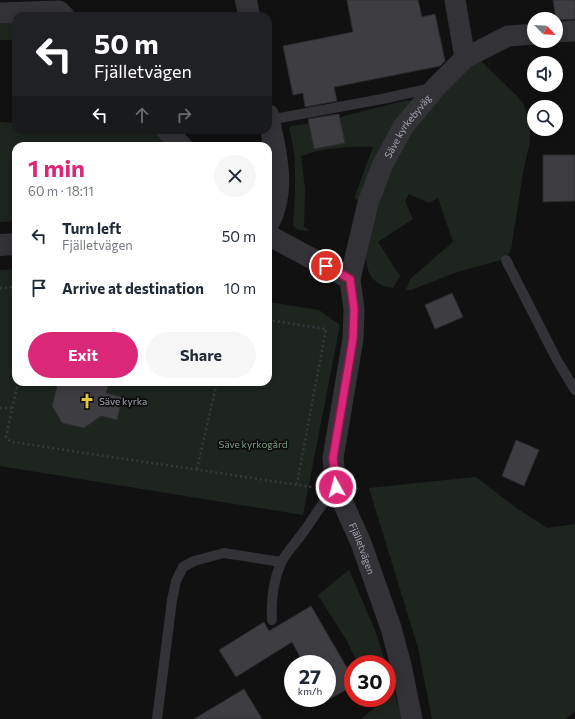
<!DOCTYPE html>
<html lang="en">
<head>
<meta charset="utf-8">
<style>
  :root { --surface:#fff; --page:#f6f6f7; --text:#1f2937; --muted:#747a83; --accent:#db2777 }
  body { margin:0; font-family:Commissioner,sans-serif; background:var(--page); color:var(--text); height:100vh; display:flex; flex-direction:column; font-size:15px; white-space:nowrap }
  * { box-sizing:border-box; margin:0 }
  p { font-size:13px; color:var(--muted) }
  .icon { flex:none; width:22px; height:22px; fill:none; stroke:currentColor; stroke-width:2; stroke-linecap:round; stroke-linejoin:round }
  .map { position:relative; flex:1; overflow:hidden }
  .drawer { position:absolute; left:12px; top:142px; width:260px; height:244px; display:flex; flex-direction:column; background:var(--surface); border-radius:12px; box-shadow:0 2px 10px #0003 }
  .drawer>* { flex:none }
  .guide { position:absolute; left:12px; top:12px; width:260px; height:122px; border-radius:12px; box-shadow:0 2px 10px #0003; background:#202124; color:#fff; overflow:hidden }
  .needle { width:26px; rotate:115deg }
  .buttons { position:absolute; left:527px; top:12px; display:grid; gap:8px }
  .buttons a { display:grid; place-items:center; width:36px; height:36px; border-radius:50%; background:var(--surface); box-shadow:0 2px 10px #0003; font-size:20px }
  .speed { position:absolute; left:284px; top:655px; display:flex; gap:8px; font-size:20px; font-weight:700; text-align:center }
  .speed>* { display:grid; place-content:center; width:52px; height:52px; border-radius:50%; background:var(--surface); box-shadow:0 2px 10px #0003; line-height:1 }
  .speed small { font-size:10px; font-weight:400 }
  .speed .limit { border:6px solid #d22; background:#fff; color:#111 }
  .pin { position:absolute; display:grid; place-items:center; width:34px; height:34px; color:#fff; margin:-17px; border:2px solid #fff; border-radius:50%; box-shadow:0 1px 4px #0007 }
  .me { position:absolute; width:44px; margin:-22px; rotate:353deg; stroke-linejoin:round; filter:drop-shadow(0 0 3px #0008) }
  .turn { display:flex; align-items:center; gap:14px; height:84px; padding:0 16px; font-size:18px }
  .turn .icon { width:52px; height:52px; stroke-width:2.5 }
  .turn b { display:block; font-size:28px; line-height:34px }
  .lanes { display:flex; align-items:center; height:38px; padding:0 16px; background:#0003; justify-content:center; gap:20px; direction:ltr }
  .lanes .off { opacity:.35 }
  .round { display:grid; place-items:center; flex:none; width:42px; height:42px; border-radius:21px; background:var(--page) }
  .summary { display:flex; align-items:center; justify-content:space-between; height:68px; padding:0 16px }
  h1 { font-size:24px; font-weight:700; line-height:30px; color:var(--accent) }
  .cta { display:flex; gap:8px; margin-top:auto; padding:8px 16px }
  .cta a { flex:1; height:46px; border-radius:24px; background:var(--accent); color:#fff; font-size:16px; font-weight:700; line-height:46px; text-align:center }
  .cta a+a { background:var(--page); color:var(--text) }
  ul { padding:0; list-style:none }
  li { display:flex; align-items:center; gap:12px; height:52px; padding:0 16px }
  li div { flex:1 }
  li b { display:block; font-size:15px }
  li em { font-style:normal }
  .map>svg:first-child { display:block }
  .green { fill:#1e251f }
  .building { fill:#3e3e42; stroke:#2c2b2e }
  .lines { fill:none; stroke-linecap:round; stroke-linejoin:round }
  .path { stroke:#38393e; stroke-width:2.5; stroke-dasharray:2 3; stroke-linecap:butt }
  .service { stroke:#323237; stroke-width:10 }
  .minor { stroke:#323237; stroke-width:21 }
  .tertiary { stroke:#323237; stroke-width:22 }
  .route-casing { stroke:#8e194d; stroke-width:10 }
  .route { stroke:#db2777; stroke-width:7 }
  .labels { text-anchor:middle; dominant-baseline:central; stroke-width:3.5; stroke-linejoin:round; paint-order:stroke }
  .street-label { font-size:10px; fill:#a3a5b2; stroke:#0c0c0d }
  .poi-label { font-size:10px; fill:#a3a5b2; stroke:#0c0c0d; text-anchor:start }
  .park-label { font-size:10px; fill:#7b9c83; stroke:#0c0c0d }
</style>
</head>
<body>
<div class="map">
<svg width="575" height="719" viewBox="0 0 575 719">
  <rect width="100%" height="100%" fill="#111112"/>
  <g class="green">
    <polygon points="16,22 16,40 0,40 0,24"/>
    <path d="M479 59 517 96 524 105 530 124V142L524 167 511 250 508 255 501 260 457 272 411 290H406L410 279 453 242 438 198 429 203 409 194 405 201 413 219 378 242 400 276 393 288C367 284 365 267 366 245L392 160 436 97Z"/>
    <path d="M407 100 412 101 359 200 355 199V196L373 147C349 146 323 148 301 156L305 189 304 227 308 229 309 231 298 230 293 226 295 193V163L293 145 289 128 291 126 329 120Z"/>
    <polygon points="0,122 16,123 16,130 152,130 166,146 16,146 16,221 0,222"/>
    <polygon points="16,269 16,382 268,382 268,302 319,310 340,325 303,515 0,466 0,270"/>
    <polygon points="476,477 515,507 547,528 575,524 575,712 565,719 432,719 418,648 369,488"/>
    <polygon points="349,570 375,630 386,664 358,664 347,641 318,595"/>
    <polygon points="387,668 402,719 361,719 378,705 374,698 387,698"/>
  </g>
  <g class="building">
    <polygon points="347,0 418,0 422,17 435,14 445,61 440,66 334,87 337,101 305,107 303,93 293,95 283,46 353,32"/>
    <polygon points="553,0 575,0 575,19 556,20"/>
    <polygon points="339,114 345,143 314,149 308,119"/>
    <polygon points="543,155 575,155 575,201 543,202"/>
    <polygon points="452,293 463,317 435,329 425,305"/>
    <polygon points="58,382 109,382 106,393 122,397 117,420 101,416 84,428 62,423 52,406"/>
    <polygon points="516,440 539,450 524,486 502,476"/>
    <polygon points="311,606 353,678 353,686 326,701 324,698 327,698 327,664 304,664 292,642 236,677 219,650 264,622 269,631"/>
    <polygon points="244,689 262,719 194,719"/>
  </g>
  <g class="lines">
    <g class="path">
      <polyline points="0,288 16,287"/>
      <polyline points="268,320 326,329 297,484"/>
      <polyline points="18,382 6,437 7,439 12,442 312,487"/>
      <polyline points="0,408 12,408"/>
      <polyline points="197,469 217,382"/>
    </g>
    <g class="service">
      <polyline points="269,120 382,99 432,88"/>
      <polyline points="506,260 557,360 575,390"/>
      <path d="M272 620C271 602 273 581 281 563 286 552 297 542 304 531 315 516 324 500 336 487"/>
      <polyline points="157,719 172,600 176,581 183,567 194,561 224,553 281,562"/>
    </g>
    <g class="minor">
      <polyline points="455,0 465,58"/>
      <polyline points="0,13 59,11 64,16"/>
      <polyline points="556,32 575,31"/>
      <polyline points="166,130 182,146"/>
      <path id="s1" d="M268 235 350 279 354 309 353 339 333 458 336 487 361 543 391 628 401 665 412 719"/>
      <path id="s2" d="M350 279 368 203 382 166 403 127 436 87 465 58 508 36 534 34"/>
    </g>
    <g class="tertiary">
      <polyline points="246,0 249,16"/>
      <path d="M268 115C275 150 287 190 268 224"/>
      <polyline points="0,245 16,244"/>
    </g>
  </g>
  <g class="lines">
    <g class="route-casing">
      <polyline id="route" points="326,266 350,279 354,309 353,339 333,458 336,487"/>
    </g>
    <use href="#route" class="route"/>
  </g>
  <defs>
    <g id="church-bare" transform="scale(1.2)"><path d="M-1.2-6h2.4v3.5h3.3v2.4h-3.3V6h-2.4V-.1h-3.3v-2.4h3.3Z" fill="#e5c736" stroke="#0c0c0d" stroke-width="2.5" paint-order="stroke"/></g>
  </defs>
  <g fill-rule="evenodd">
    <use href="#church-bare" x="87" y="401"/>
  </g>
  <g class="labels">
    <g class="street-label">
      <text stroke="none"><textPath href="#s2" startOffset="165">Säve kyrkebyväg</textPath></text>
      <text stroke="none"><textPath href="#s1" startOffset="370">Fjälletvägen</textPath></text>
    </g>
    <g class="poi-label">
      <text x="99" y="401">Säve kyrka</text>
    </g>
    <g class="park-label">
      <text x="253" y="444">Säve kyrkogård</text>
    </g>
  </g>
</svg>
<div class="buttons">
<a><svg class="needle" viewBox="-14 -14 28 28"><path d="M0-13l5 13h-10z" fill="#e53935"/><path d="M0 13l5-13h-10z" fill="#747a83"/></svg></a>
<a><svg class="icon" aria-label="sound" viewBox="0 0 24 24"><path d="M4 9h4l5-4v14l-5-4H4zM17 9q2 3 0 6"/></svg></a>
<a><svg class="icon" aria-label="search" viewBox="0 0 24 24"><circle cx="10" cy="10" r="6"/><path d="M15 15l6 6"/></svg></a>
</div>
<div class="speed"><div>27<small>km/h</small></div><div class="limit">30</div></div>
<div class="pin" style="left:326px;top:266px;background:#d93025"><svg class="icon" aria-label="arrive" viewBox="0 0 24 24"><path d="M6 21V4h12l-3 4 3 4H6"/></svg></div>
<svg class="me" style="left:336px;top:487px" viewBox="-20 -20 40 40"><circle r="17" fill="#db2777" stroke="#fff" stroke-width="3"/><path d="M0-11L8 9 0 5-8 9z" fill="#fff"/></svg>
<div class="guide">
<div class="turn"><svg class="icon" aria-label="left" viewBox="0 0 24 24"><path d="M17 20v-9H6M10 6l-5 5 5 5"/></svg><div><b>50 m</b>Fjälletvägen</div></div>
<div class="lanes"><svg class="icon" aria-label="left" viewBox="0 0 24 24"><path d="M17 20v-9H6M10 6l-5 5 5 5"/></svg><svg class="icon off" aria-label="ahead" viewBox="0 0 24 24"><path d="M12 20V5M6 11l6-6 6 6"/></svg><svg class="icon off" aria-label="right" viewBox="0 0 24 24"><path d="M7 20v-9h11M14 6l5 5-5 5"/></svg></div>
</div>
<section class="drawer">
<div class="summary"><div><h1>1 min</h1><p>60 m · 18:11</p></div><a class="round"><svg class="icon" aria-label="close" viewBox="0 0 24 24"><path d="M6 6l12 12M18 6L6 18"/></svg></a></div>
<ul>
<li><svg class="icon" aria-label="left" viewBox="0 0 24 24"><path d="M17 20v-9H6M10 6l-5 5 5 5"/></svg><div><b>Turn left</b><p>Fjälletvägen</p></div><em>50 m</em></li>
<li><svg class="icon" aria-label="arrive" viewBox="0 0 24 24"><path d="M6 21V4h12l-3 4 3 4H6"/></svg><div><b>Arrive at destination</b></div><em>10 m</em></li>
</ul>
<div class="cta"><a>Exit</a><a>Share</a></div>
</section>
</div>
</body>
</html>
